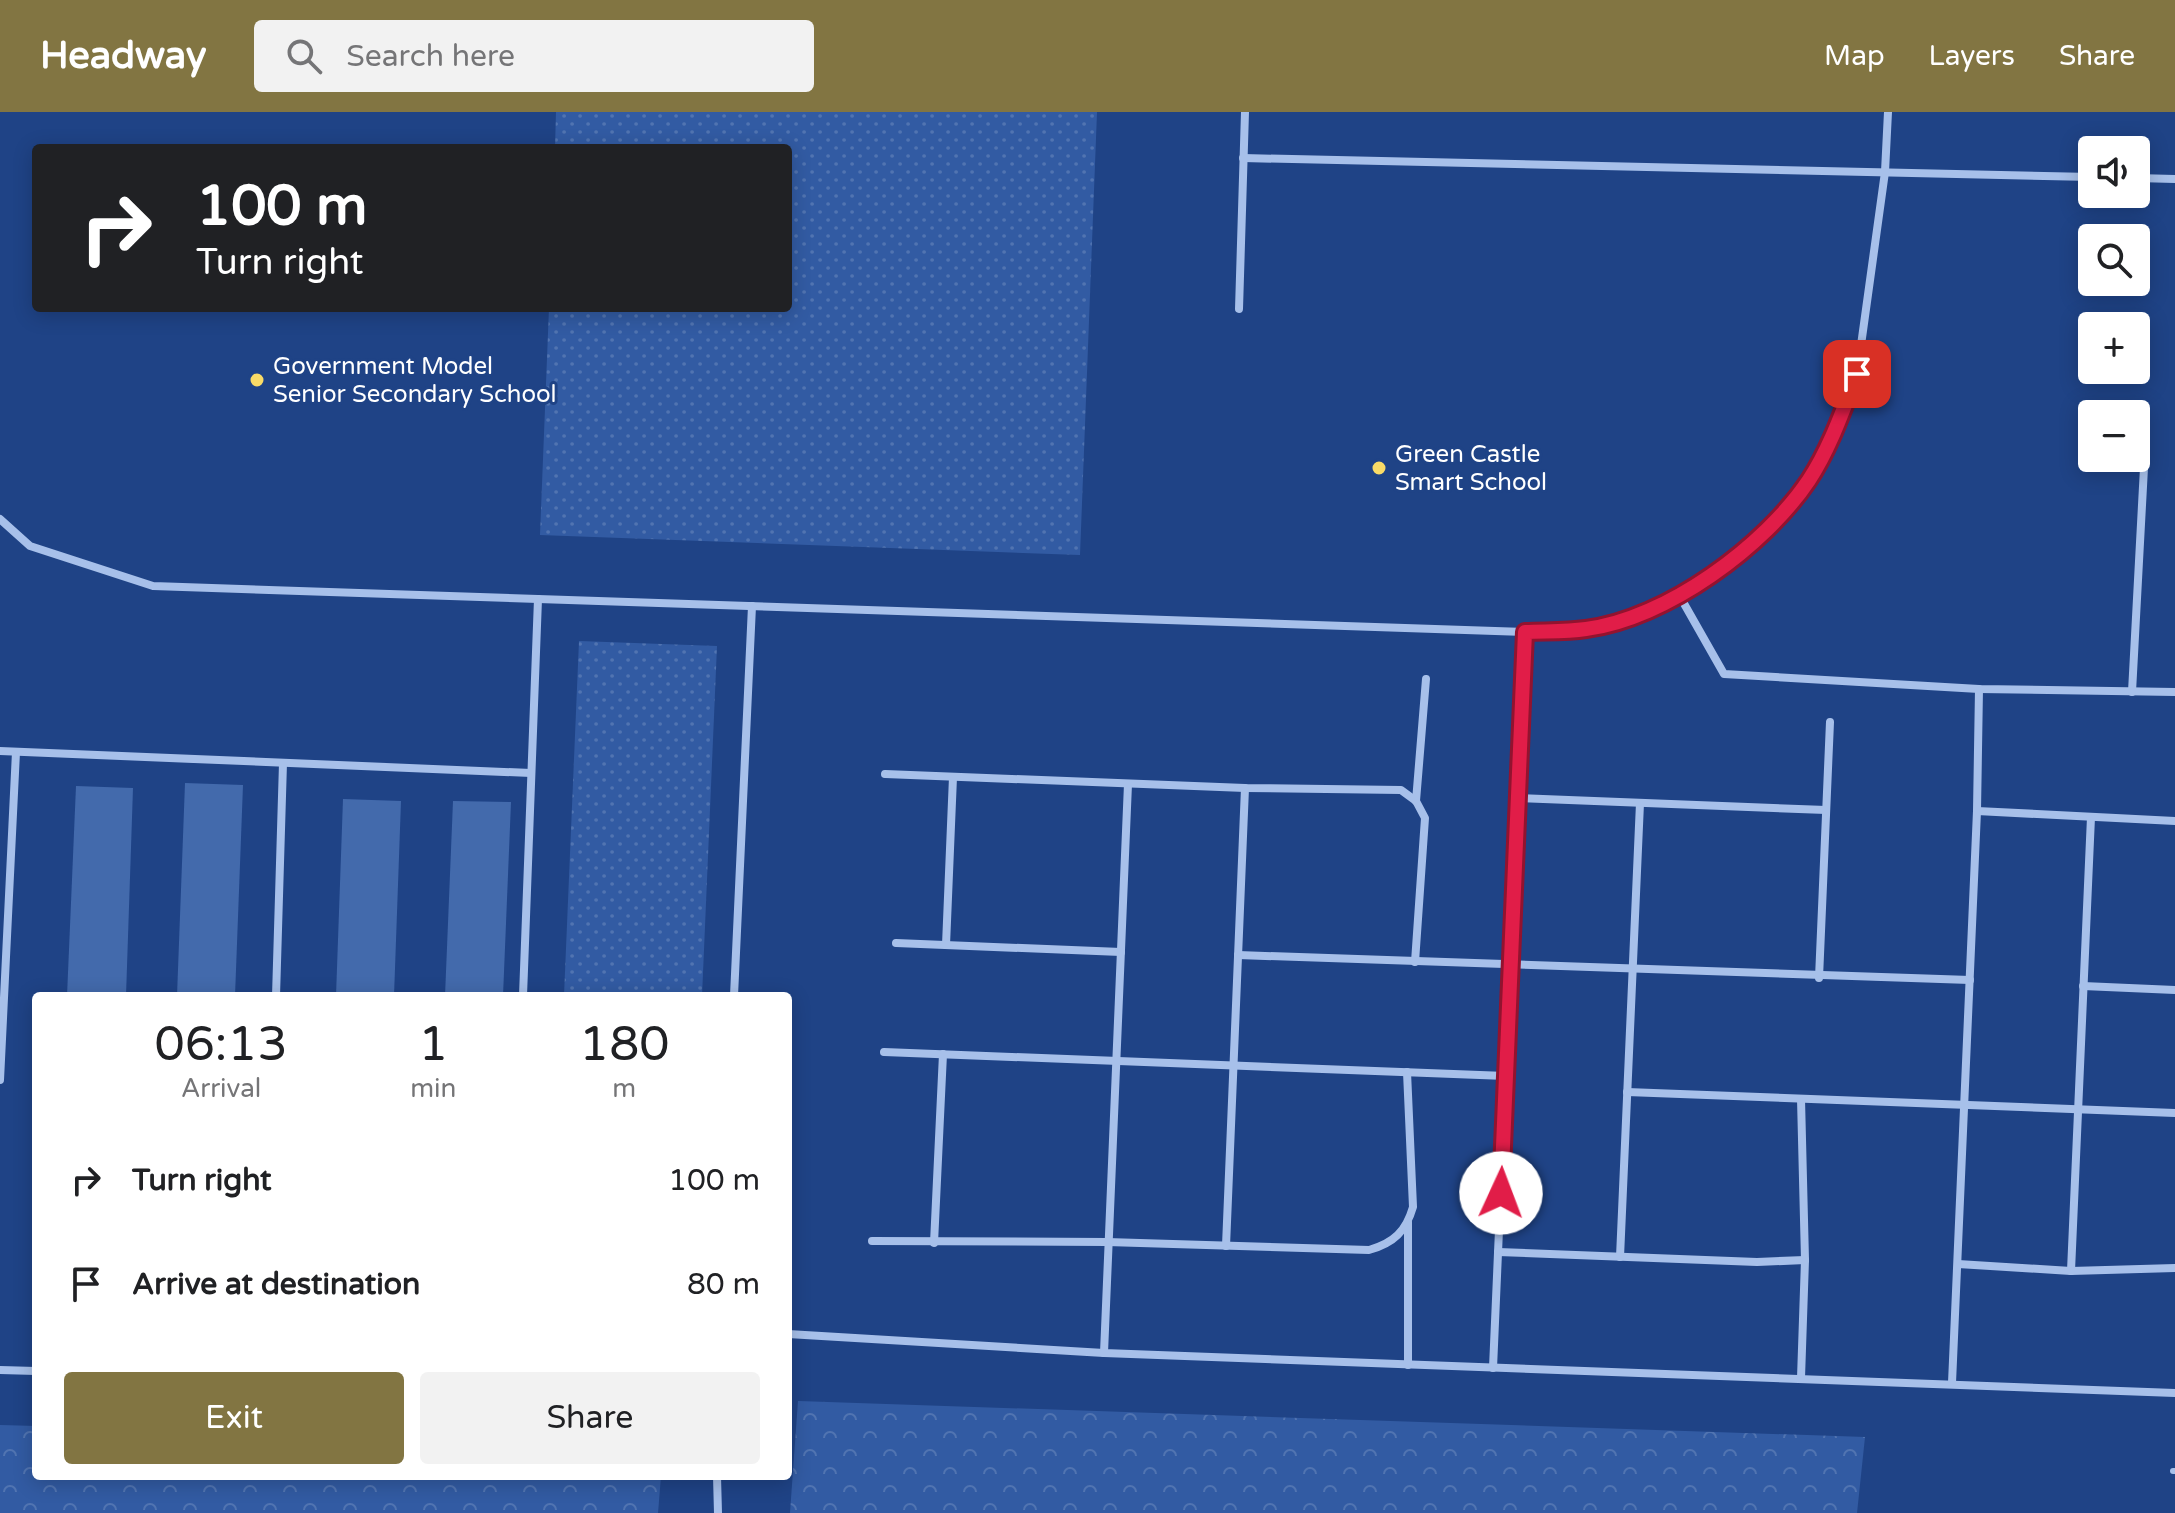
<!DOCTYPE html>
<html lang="en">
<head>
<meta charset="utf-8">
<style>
  :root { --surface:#fff; --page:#f2f2f2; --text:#202124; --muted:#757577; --accent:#827542 }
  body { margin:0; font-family:"Varela Round",sans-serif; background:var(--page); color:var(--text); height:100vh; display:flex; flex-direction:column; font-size:30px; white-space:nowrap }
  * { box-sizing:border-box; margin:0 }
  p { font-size:26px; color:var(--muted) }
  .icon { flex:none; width:44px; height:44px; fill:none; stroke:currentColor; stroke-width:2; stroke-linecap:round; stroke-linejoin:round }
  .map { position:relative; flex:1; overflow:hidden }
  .sheet { position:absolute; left:32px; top:880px; width:760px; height:488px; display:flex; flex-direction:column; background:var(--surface); border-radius:8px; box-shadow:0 4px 20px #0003 }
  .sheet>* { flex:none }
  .banner { position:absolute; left:32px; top:32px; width:760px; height:168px; border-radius:8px; box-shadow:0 4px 20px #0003; background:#202124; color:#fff; overflow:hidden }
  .buttons { position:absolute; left:2078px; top:24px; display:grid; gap:16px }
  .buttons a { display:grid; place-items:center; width:72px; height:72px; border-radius:8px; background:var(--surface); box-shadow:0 4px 20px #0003; font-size:40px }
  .pin { position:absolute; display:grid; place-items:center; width:68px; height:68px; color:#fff; margin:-34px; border-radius:16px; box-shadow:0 4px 12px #0006 }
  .me { position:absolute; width:88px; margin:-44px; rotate:2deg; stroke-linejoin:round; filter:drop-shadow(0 0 6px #0008) }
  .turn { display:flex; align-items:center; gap:28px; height:168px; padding:0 32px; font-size:36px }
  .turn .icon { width:104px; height:104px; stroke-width:2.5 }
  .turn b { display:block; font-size:56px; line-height:68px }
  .eta { display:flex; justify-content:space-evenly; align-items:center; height:136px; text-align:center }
  .eta b { font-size:48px; font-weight:600; line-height:56px }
  .cta { display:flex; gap:16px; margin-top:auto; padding:16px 32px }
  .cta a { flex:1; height:92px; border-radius:8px; background:var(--accent); color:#fff; font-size:32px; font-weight:600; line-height:92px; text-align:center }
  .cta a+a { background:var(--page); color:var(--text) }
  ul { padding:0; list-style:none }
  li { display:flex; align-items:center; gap:24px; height:104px; padding:0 32px }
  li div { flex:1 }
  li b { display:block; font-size:30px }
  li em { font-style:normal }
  header { display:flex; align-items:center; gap:48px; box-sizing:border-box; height:112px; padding:0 40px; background:var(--accent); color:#fff }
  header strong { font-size:38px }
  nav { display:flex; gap:44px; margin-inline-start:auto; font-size:28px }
  .search { width:560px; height:72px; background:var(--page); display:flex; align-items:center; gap:20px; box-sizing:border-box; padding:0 28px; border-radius:8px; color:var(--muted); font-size:30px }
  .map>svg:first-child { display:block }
  .forest { fill:url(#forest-crowns) }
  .park { fill:url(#park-dots) }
  .building { fill:#436aac }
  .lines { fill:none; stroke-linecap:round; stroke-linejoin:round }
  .lane { stroke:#a7c0ea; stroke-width:6 }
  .street { stroke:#a7c0ea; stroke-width:8 }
  .route-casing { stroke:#92132f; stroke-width:20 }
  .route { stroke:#e11d48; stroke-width:14 }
  .poi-dot { fill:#f9db67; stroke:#1f4386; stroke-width:3 }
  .labels { text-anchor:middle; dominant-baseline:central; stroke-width:6; stroke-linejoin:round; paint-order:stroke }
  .poi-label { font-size:24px; fill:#fff; stroke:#1f4386; text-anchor:start }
</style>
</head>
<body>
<header>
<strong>Headway</strong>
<div class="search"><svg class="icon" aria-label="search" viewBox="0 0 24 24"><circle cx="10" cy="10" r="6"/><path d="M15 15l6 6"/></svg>Search here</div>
<nav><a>Map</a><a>Layers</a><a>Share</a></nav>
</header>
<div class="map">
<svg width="2175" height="1401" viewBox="0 0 2175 1401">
  <defs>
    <pattern id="forest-crowns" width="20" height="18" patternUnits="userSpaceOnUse" patternTransform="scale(2)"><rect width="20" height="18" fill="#325ba3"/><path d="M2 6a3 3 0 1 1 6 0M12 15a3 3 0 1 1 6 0" fill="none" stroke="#5174b1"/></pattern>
    <pattern id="park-dots" width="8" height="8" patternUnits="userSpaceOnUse" patternTransform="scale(2)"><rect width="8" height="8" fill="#325ba3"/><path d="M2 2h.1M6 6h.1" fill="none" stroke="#5174b1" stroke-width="1.8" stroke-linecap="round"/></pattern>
  </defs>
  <rect width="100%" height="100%" fill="#1f4386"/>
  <g class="forest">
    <polygon points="798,1289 1865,1325 1857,1401 790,1401"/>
    <polygon points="0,1313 36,1314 36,1364 661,1364 658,1401 0,1401"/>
  </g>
  <g class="park">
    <polygon points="556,0 1097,0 1080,443 540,423 549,196 788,196 788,36 555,36"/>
    <polygon points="579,529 717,534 702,884 564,884"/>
  </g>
  <g class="building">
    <polygon points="185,671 243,673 235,884 177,884"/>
    <polygon points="76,674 133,676 126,884 67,884"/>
    <polygon points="343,687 401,689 394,884 336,884"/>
    <polygon points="453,689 511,690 503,884 445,884"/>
  </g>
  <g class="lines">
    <polyline class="lane" points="2173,1359 2175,1359"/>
    <g class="street">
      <polyline points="1243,46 2092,65"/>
      <polyline points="2136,66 2175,67"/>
      <polyline points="1239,197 1245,0"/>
      <polyline points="0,407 30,434 153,474 1525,520 1588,517 1632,505 1717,461 1758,429 1809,367 1832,325 1857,262 1885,60 1888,0"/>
      <polyline points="1678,481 1724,562 1979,577 2175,580"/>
      <polyline points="2132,580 2145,337"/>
      <polyline points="0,639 531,661"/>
      <polyline points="885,662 1245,676 1401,678 1416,689 1425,706 1415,850"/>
      <polyline points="1518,686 1826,698"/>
      <polyline points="1416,689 1426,567"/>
      <polyline points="1977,699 2175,709"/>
      <polyline points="896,831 1121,840"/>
      <polyline points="946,833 953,665"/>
      <polyline points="1238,843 1970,868"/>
      <polyline points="1819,866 1830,610"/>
      <polyline points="2083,874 2175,878"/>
      <polyline points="276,884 283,651"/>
      <polyline points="523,884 538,487"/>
      <polyline points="734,884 752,494"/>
      <polyline points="884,940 1506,964"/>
      <polyline points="0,968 16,640"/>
      <polyline points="1627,980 2175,1001"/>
      <path d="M872 1129 1107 1130 1369 1138C1394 1131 1406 1119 1413 1095L1407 960"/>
      <polyline points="934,1131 943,942"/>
      <polyline points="1226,1134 1245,676"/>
      <polyline points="1498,1140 1757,1150 1805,1148"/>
      <polyline points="1620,1145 1640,691"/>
      <polyline points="1958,1152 2071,1159 2175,1156"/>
      <polyline points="2071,1159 2091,705"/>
      <polyline points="788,1222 1104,1241 2175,1281"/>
      <polyline points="1104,1241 1128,672"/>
      <polyline points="1408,1253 1408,1110"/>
      <polyline points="1493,1256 1525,520"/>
      <polyline points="0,1258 36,1259"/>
      <polyline points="1801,1266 1805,1148 1801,987"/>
      <polyline points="1952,1271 1977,699 1979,577"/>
      <polyline points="717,1364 718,1401"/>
    </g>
  </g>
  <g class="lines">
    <g class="route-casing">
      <path id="route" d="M1501 1081 1525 520C1545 519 1566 520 1586 517 1666 507 1765 434 1809 368 1830 336 1843 298 1857 262"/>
    </g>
    <use href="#route" class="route"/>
  </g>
  <g class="poi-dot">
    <circle cx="257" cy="268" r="8"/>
    <circle cx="1379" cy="356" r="8"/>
  </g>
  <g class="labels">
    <g class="poi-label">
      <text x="273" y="254">Government Model<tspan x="273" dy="28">Senior Secondary School</tspan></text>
      <text x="1395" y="342">Green Castle<tspan x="1395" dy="28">Smart School</tspan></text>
    </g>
  </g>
</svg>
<div class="buttons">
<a><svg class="icon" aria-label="sound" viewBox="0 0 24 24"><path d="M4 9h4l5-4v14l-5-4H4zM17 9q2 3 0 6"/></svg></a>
<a><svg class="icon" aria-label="search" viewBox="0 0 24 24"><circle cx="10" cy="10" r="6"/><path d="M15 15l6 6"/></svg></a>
<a>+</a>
<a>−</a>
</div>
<div class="pin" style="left:1857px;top:262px;background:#d93025"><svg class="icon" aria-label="arrive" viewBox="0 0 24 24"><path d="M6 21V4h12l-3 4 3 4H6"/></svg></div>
<svg class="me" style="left:1501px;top:1081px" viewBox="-20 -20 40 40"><circle r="19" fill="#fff"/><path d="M0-13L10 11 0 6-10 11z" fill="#e11d48"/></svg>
<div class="banner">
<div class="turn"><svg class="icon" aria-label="right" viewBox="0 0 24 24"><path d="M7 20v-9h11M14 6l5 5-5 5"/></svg><div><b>100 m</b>Turn right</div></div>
</div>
<section class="sheet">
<div class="eta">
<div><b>06:13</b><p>Arrival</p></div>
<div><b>1</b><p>min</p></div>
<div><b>180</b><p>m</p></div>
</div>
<ul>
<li><svg class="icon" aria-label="right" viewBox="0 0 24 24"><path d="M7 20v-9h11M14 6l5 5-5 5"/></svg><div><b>Turn right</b></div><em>100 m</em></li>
<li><svg class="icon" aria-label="arrive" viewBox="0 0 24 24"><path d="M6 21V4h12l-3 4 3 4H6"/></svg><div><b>Arrive at destination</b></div><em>80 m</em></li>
</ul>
<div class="cta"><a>Exit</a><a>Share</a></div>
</section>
</div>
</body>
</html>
